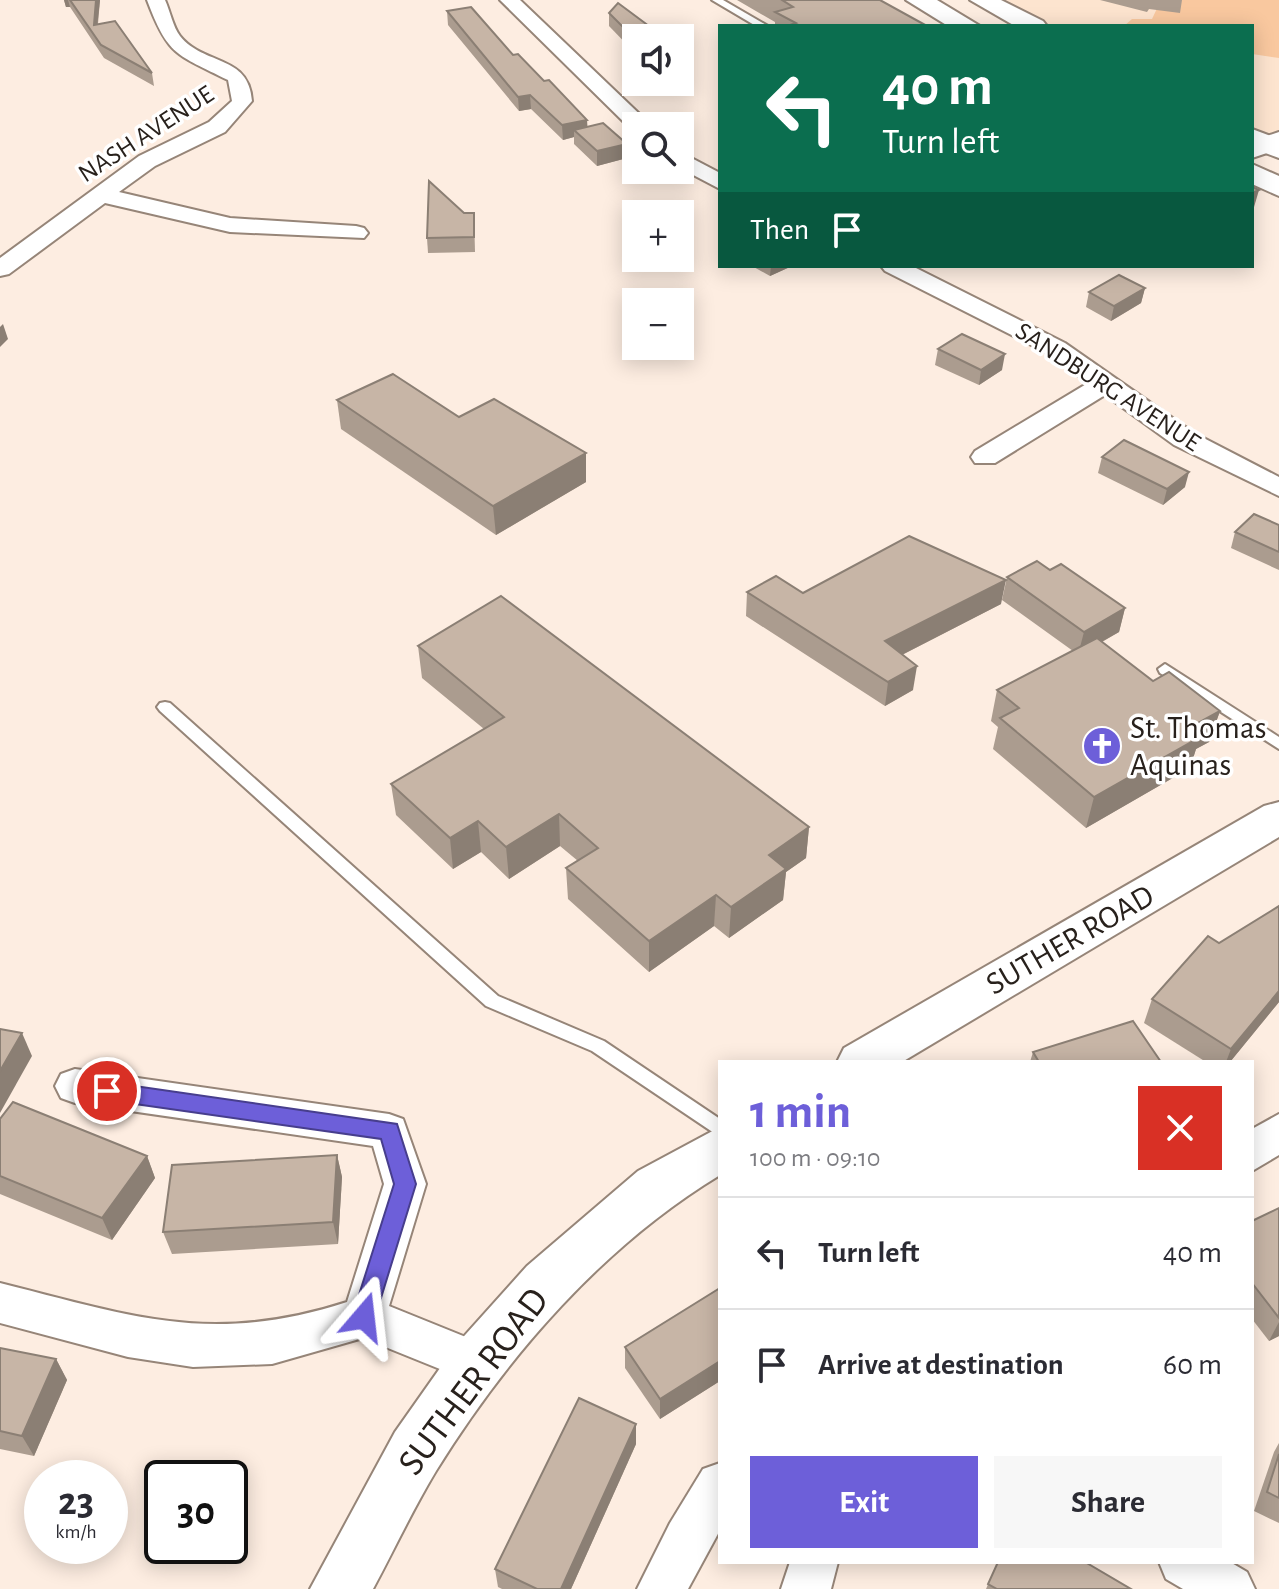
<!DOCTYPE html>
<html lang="en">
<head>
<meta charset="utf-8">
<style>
  :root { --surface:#fff; --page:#f7f7f7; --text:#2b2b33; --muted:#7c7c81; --line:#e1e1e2; --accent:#6d5fd9 }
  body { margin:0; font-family:"Alegreya Sans",sans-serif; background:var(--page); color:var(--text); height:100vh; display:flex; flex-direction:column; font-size:30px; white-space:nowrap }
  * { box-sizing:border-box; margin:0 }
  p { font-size:26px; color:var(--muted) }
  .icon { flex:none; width:44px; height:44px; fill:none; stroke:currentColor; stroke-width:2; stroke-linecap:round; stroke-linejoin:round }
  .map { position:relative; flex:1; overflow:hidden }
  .details { position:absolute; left:718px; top:1060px; width:536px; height:504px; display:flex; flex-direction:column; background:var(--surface); border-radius:0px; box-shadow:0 4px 20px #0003 }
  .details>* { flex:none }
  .hud { position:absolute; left:718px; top:24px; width:536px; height:244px; border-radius:0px; box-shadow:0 4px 20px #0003; background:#0b6e4f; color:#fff; overflow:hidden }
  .controls { position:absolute; left:622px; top:24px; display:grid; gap:16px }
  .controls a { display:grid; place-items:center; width:72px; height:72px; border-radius:0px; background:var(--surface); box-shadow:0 4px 20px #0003; font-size:40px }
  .speed { position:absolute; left:24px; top:1460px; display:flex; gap:16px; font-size:40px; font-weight:700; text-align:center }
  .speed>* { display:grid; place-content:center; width:104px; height:104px; border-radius:50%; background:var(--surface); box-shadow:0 4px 20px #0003; line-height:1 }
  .speed small { font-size:20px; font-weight:400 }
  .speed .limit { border:4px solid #111; border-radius:12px; background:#fff; color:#111 }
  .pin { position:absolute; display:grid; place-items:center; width:68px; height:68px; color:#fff; margin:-34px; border:4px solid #fff; border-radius:50%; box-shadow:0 2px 8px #0007 }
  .me { position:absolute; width:88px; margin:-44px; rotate:17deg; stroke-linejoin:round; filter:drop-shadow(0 0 6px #0008) }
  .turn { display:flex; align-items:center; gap:28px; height:168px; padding:0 32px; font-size:36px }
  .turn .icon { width:104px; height:104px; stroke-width:2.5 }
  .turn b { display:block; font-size:56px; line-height:68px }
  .then { display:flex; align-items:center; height:76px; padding:0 32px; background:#0003; gap:16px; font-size:30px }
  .round { display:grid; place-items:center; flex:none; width:84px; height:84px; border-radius:0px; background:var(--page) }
  .summary { display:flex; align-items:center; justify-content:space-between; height:136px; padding:0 32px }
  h1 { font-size:48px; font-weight:600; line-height:60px; color:var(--accent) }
  .primary-button { display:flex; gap:16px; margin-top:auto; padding:16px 32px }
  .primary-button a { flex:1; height:92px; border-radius:0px; background:var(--accent); color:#fff; font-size:32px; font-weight:600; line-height:92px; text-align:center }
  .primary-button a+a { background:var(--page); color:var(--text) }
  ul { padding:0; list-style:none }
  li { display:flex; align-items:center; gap:24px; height:112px; padding:0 32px; border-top:2px solid var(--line) }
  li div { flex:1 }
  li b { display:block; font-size:30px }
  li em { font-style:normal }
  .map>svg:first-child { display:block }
  .built { fill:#fde4cf }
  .green { fill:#f9c89f }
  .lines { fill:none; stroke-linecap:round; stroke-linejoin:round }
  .service-casing { stroke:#968578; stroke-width:4 }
  .minor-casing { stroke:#968578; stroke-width:4 }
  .tertiary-casing { stroke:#968578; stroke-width:4 }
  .primary-casing { stroke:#968578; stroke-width:4 }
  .service { fill:#fff; fill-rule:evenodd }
  .minor { fill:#fff; fill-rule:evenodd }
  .tertiary { fill:#fff; fill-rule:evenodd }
  .primary { fill:#fff; fill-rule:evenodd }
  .wall { fill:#ab9c8f }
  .shaded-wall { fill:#8b7f74 }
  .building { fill:#c7b5a6; stroke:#8b7f74; stroke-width:2 }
  .route { fill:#6d5fd9; stroke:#473e8d; stroke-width:2 }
  .labels { text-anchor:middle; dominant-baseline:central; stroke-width:7; stroke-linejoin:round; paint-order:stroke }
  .far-street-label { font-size:26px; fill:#28211c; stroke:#fff }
  .poi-label { font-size:32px; fill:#28211c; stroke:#fff; text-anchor:start }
  .street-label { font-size:32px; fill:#28211c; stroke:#fff }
  .near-street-label { font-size:38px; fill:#28211c; stroke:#fff }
</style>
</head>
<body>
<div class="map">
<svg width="1279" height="1589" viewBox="0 0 1279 1589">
  <rect width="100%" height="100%" fill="#fdede1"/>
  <polygon class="built" points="990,0 1279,0 1279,147 1252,133 1252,26 1041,26"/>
  <polygon class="green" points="1161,0 1279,0 1279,58 1252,54 1252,26 1124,26 1132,19 1152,19"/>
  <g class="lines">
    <g class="service-casing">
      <g id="service">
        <polygon points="712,0 723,0 768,26 756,26"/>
        <polygon points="1165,664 1279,737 1279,749 1160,673 1158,669"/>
        <polygon points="165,702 170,703 498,996 604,1041 720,1119 720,1137 592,1051 486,1006 160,711 157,707 160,703"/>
      </g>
    </g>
    <g class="minor-casing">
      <g id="minor">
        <path d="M147 0H165C170 11 173 27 180 36 204 66 249 54 252 101L225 132 155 166 119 192 230 218 356 226 364 228 368 233 364 238 230 232 105 203 9 274 0 276V258L139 156 209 122 232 101 228 80C176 54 168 56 147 0Z"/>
        <polygon points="500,0 520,0 652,126 636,126 633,131"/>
        <polygon points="680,152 720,173 720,189 680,168"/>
        <polygon points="881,266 912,266 1065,343 1194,433 1279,477 1279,496 1174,445 1105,395 995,463 975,463 971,457 975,451 1088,383 1047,353 885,271"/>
        <path d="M75 1069 389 1114 403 1119 426 1184 389 1306 493 1348 499 1363 493 1378 477 1384 363 1338 272 1364 193 1367 128 1357 0 1323V1283C132 1316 211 1346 347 1302L384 1184 373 1146 75 1103 61 1098 55 1086 61 1074Z"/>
        <polygon points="1279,1114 1279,1155 1252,1171 1252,1129"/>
        <polygon points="720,1463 720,1530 688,1589 637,1589 670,1523 703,1469"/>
        <polygon points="790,1562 838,1562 831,1589 781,1589"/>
        <polygon points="1159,1562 1230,1562 1247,1572 1255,1589 1183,1589 1166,1579"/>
      </g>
    </g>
    <g class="tertiary-casing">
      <g id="tertiary">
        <polygon points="1279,132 1279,149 1252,158 1252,141"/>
        <polygon points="1279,802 1279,837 902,1062 837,1062 844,1048 1264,806"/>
        <path d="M720 1127V1175C603 1246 508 1355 436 1471 413 1509 394 1550 373 1589H310L395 1432 457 1344 527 1266 638 1171Z"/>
      </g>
    </g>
    <g class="primary-casing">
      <g id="primary">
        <polygon points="906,0 937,0 980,26 948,26"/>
        <polygon points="970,0 1001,0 1043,21 1047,26 1015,26"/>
        <polygon points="1252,129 1279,139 1279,158 1252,148"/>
        <polygon points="1252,164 1279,176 1279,196 1252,184"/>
      </g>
    </g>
    <use href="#service" class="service"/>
    <use href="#minor" class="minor"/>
    <use href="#tertiary" class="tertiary"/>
    <use href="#primary" class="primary"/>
  </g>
  <g class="wall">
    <polygon points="64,0 100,0 98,24 152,73 154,86 104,58 70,7 66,7"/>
    <polygon points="737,0 880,0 927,26 775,26 775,22"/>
    <polygon points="1100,0 1182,0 1180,13 1149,9 1147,12"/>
    <polygon points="447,11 513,55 587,120 587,127 627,144 627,158 597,166 574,144 574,137 563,140 531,109 519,111 448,25"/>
    <polygon points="609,13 636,38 636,54 609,26"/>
    <polygon points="474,213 475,252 428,253 427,238"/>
    <polygon points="752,266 792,266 770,276"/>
    <polygon points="1145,288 1141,303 1111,321 1086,307 1089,292"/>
    <polygon points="938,349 1002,370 979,385 935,365"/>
    <polygon points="337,400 459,417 586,482 496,535 341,429"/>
    <polygon points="1102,457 1185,487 1163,505 1098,473"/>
    <polygon points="1279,525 1279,570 1231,548 1235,532"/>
    <polygon points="1050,570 1125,608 1119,632 1102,642 1153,681 1220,711 1209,742 1196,749 1190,768 1086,828 993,749 998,727 991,721 997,690 1073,651 1002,600 1007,577"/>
    <polygon points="747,592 1001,604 902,655 913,690 885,706 746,616"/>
    <polygon points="418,646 809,827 806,858 786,872 783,900 729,938 714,926 649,972 568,899 566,868 578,861 560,846 509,879 481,852 453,869 396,815 391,784 484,729 422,678"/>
    <polygon points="1279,906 1279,1002 1230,1062 1206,1062 1144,1023 1152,999 1219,943"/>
    <polygon points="1033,1052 1161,1062 1030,1062"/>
    <polygon points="0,1119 147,1156 155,1178 112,1240 0,1194"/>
    <polygon points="337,1155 342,1177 338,1244 172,1254 163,1232"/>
    <polygon points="1279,1208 1279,1336 1269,1341 1252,1319 1252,1221"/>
    <polygon points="720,1288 720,1381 660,1419 625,1368 625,1347"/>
    <polygon points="0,1348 56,1359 67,1380 34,1456 0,1449"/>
    <polygon points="636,1424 636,1444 571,1589 502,1589 498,1587 495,1569"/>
    <polygon points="1279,1443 1279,1523 1254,1511 1274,1452"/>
    <polygon points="998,1562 1131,1589 986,1589"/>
  </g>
  <g class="shaded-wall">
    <polygon points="64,0 68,0 70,7 66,7"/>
    <polygon points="96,0 100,0 96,37 94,25"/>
    <polygon points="691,58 691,72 680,74 680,60"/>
    <polygon points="530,95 531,109 519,111 518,97"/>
    <polygon points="587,120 588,134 574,130 574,137 563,140 562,125"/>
    <polygon points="627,144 627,158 597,166 597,151"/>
    <polygon points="1259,190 1252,214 1252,193"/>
    <polygon points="771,266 792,266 770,276"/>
    <polygon points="1145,288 1141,303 1111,321 1114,306"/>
    <polygon points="3,324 8,339 0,347 0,327"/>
    <polygon points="1005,354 1002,370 979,385 981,370"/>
    <polygon points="586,453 586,482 496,535 493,506"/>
    <polygon points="1189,472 1185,487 1163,505 1167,489"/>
    <polygon points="1006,580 1001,604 882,665 885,641"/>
    <polygon points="1125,608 1119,632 1078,655 1084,632"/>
    <polygon points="917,666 913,690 885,706 888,682"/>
    <polygon points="1220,711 1209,742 1196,749 1190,768 1086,828 1094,797 1189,728"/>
    <polygon points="559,814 560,846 509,879 506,847"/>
    <polygon points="478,821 481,852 453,869 450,838"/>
    <polygon points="809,827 806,858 786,872 783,900 729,938 731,907 769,855"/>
    <polygon points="716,895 714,926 649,972 649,941"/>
    <polygon points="1279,991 1279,1002 1230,1062 1226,1062 1231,1049"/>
    <polygon points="22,1033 32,1056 0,1113 0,1071"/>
    <polygon points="337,1155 342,1177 338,1244 333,1222"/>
    <polygon points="147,1156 155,1178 112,1240 102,1218"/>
    <polygon points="1279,1322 1279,1336 1269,1341"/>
    <polygon points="56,1359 67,1380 34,1456 22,1436"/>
    <polygon points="720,1361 720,1381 660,1419 660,1399"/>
    <polygon points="636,1424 636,1444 571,1589 561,1589"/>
  </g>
  <g class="building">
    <polygon points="70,0 96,0 94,25 115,21 152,73 101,45"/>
    <polygon points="782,0 880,0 927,26 787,26 796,23 775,12 793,7"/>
    <polygon points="618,3 665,38 636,38 636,40 609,13"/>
    <polygon points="471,7 513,55 518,54 544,81 549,80 587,120 562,125 530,95 518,97 447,11"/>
    <polygon points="680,50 691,58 680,60"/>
    <polygon points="603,123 627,144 597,151 574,130"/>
    <polygon points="429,181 464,213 474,213 474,237 427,238"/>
    <polygon points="1252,187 1259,190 1252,193"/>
    <polygon points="1119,275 1145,288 1114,306 1089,292"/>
    <polygon points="962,334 1005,354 981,370 938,349"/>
    <polygon points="393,374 459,417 494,399 586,453 493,506 337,400"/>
    <polygon points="1124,440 1189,472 1167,489 1102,457"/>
    <polygon points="1254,514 1279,525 1279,552 1235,532"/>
    <polygon points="909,536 1006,580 885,641 917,666 888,682 747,592 776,576 803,593"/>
    <polygon points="1037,561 1050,570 1061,564 1125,608 1084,632 1007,577"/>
    <polygon points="501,596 809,827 769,855 786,869 731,907 716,895 649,941 566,868 598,848 559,814 506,847 478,821 450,838 391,784 504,717 418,646"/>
    <polygon points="1097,638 1153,681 1169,672 1220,711 1189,728 1200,737 1094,797 1000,718 1019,708 997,690"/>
    <polygon points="1279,906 1279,991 1231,1049 1152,999 1208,936 1219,943"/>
    <polygon points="1133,1021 1161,1062 1039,1062 1033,1052"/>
    <polygon points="0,1029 22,1033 0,1071"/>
    <polygon points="13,1102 147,1156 102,1218 0,1176 0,1119"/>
    <polygon points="337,1155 333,1222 163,1232 172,1165"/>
    <polygon points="1279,1208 1279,1318 1252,1283 1252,1221"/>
    <polygon points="720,1288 720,1361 660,1399 625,1347"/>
    <polygon points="0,1348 56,1359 22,1436 0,1431"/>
    <polygon points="579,1398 636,1424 561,1589 537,1589 495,1569"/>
    <polygon points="1279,1454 1279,1498 1267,1492"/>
    <polygon points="998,1562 1085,1562 1131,1589 997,1589 988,1584"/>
  </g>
  <polygon class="route" points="107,1082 397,1124 416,1184 373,1324 364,1328 356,1324 352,1317 394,1184 381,1139 107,1100 99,1097 96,1091 99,1085"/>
  <defs>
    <g id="church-disc" transform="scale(2)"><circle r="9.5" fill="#6d5fd9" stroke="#fff"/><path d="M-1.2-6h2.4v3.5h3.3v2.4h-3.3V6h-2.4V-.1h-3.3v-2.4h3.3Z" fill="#fff"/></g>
  </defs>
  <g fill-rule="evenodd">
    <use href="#church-disc" x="1102" y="746"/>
  </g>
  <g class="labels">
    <g class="far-street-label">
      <text transform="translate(146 134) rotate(-33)">NASH AVENUE</text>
      <text transform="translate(1108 387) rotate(33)">SANDBURG AVENUE</text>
    </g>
    <g class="poi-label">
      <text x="1130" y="728">St. Thomas<tspan x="1130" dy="37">Aquinas</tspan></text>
    </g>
    <g class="street-label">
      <text transform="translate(1070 940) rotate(-30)">SUTHER ROAD</text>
    </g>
    <g class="near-street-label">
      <text transform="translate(474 1382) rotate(-53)">SUTHER ROAD</text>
    </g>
  </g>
</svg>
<div class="controls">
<a><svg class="icon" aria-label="sound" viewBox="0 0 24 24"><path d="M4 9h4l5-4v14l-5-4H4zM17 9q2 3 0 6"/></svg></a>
<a><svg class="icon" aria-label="search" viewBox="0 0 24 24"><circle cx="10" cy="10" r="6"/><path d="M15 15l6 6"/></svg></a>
<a>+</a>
<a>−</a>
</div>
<div class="speed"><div>23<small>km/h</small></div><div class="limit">30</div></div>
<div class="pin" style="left:107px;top:1091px;background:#d93025"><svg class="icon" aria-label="arrive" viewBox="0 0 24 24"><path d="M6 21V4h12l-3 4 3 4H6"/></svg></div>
<svg class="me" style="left:364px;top:1317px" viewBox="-20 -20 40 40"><path d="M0-17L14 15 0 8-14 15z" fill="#6d5fd9" stroke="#fff" stroke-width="4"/></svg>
<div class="hud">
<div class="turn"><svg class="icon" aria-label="left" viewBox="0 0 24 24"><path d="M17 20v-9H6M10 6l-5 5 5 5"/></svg><div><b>40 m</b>Turn left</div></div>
<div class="then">Then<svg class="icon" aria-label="arrive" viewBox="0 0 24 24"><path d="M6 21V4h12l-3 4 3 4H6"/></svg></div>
</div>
<section class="details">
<div class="summary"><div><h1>1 min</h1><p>100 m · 09:10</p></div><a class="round" style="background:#d93025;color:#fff"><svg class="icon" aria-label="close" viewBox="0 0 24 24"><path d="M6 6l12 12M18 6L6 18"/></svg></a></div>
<ul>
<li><svg class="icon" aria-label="left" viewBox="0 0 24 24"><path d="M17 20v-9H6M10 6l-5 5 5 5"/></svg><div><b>Turn left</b></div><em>40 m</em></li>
<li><svg class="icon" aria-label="arrive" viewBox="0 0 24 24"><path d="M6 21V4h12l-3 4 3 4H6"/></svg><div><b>Arrive at destination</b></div><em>60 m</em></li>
</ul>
<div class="primary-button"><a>Exit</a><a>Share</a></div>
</section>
</div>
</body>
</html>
